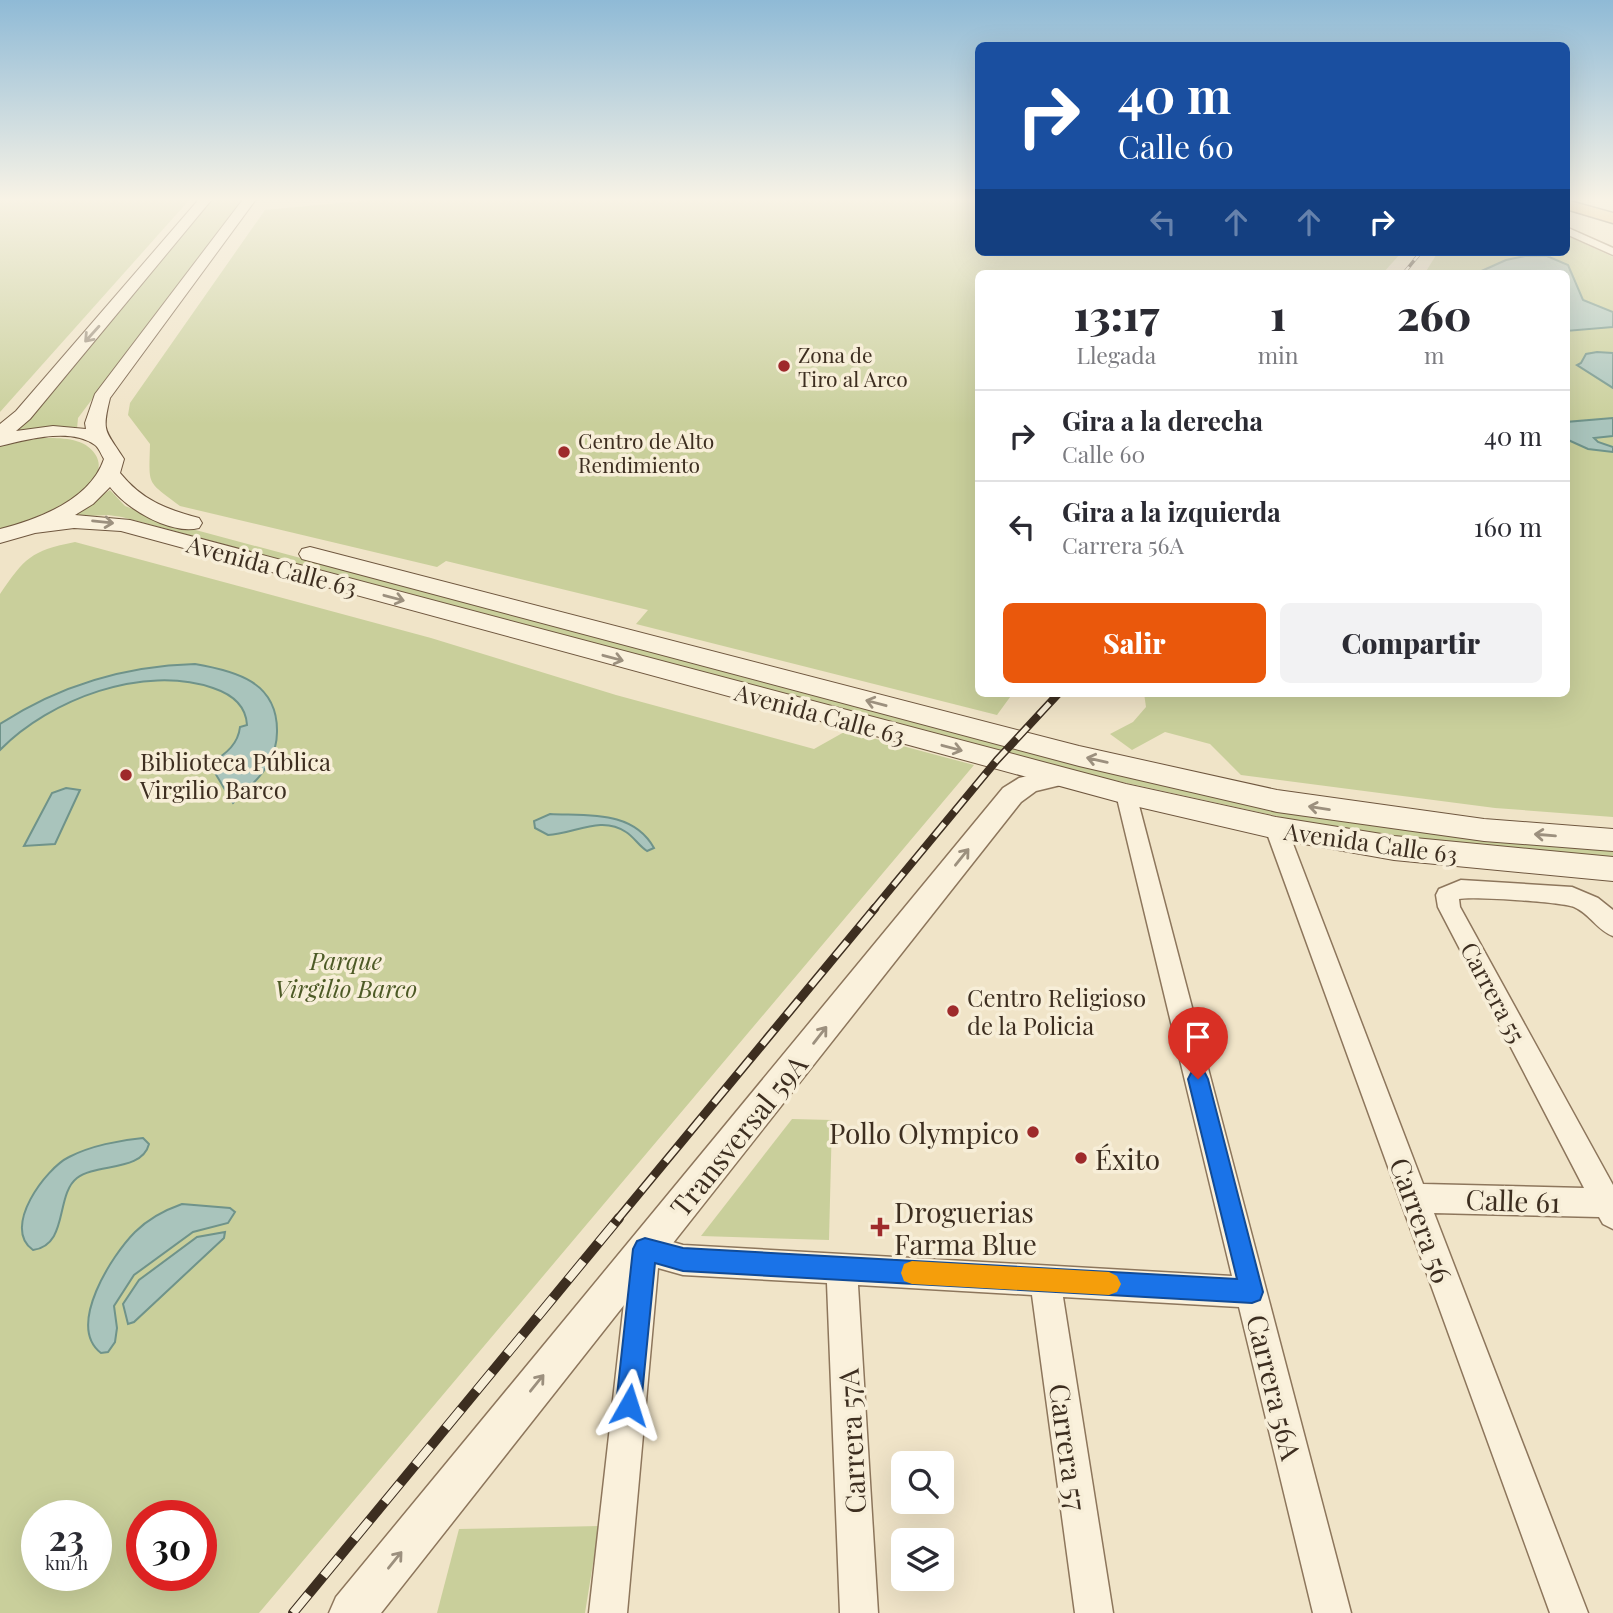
<!DOCTYPE html>
<html lang="es">
<head>
<meta charset="utf-8">
<style>
  :root { --surface:#fff; --page:#f2f2f3; --text:#2b2b33; --muted:#7c7c81; --line:#e1e1e2; --accent:#ea580c }
  body { margin:0; font-family:"Playfair Display",serif; background:var(--page); color:var(--text); height:100vh; display:flex; flex-direction:column; font-size:26px; white-space:nowrap }
  * { box-sizing:border-box; margin:0 }
  p { font-size:23px; color:var(--muted) }
  .icon { flex:none; width:38px; height:38px; fill:none; stroke:currentColor; stroke-width:2; stroke-linecap:round; stroke-linejoin:round }
  .map { position:relative; flex:1; overflow:hidden }
  .details { position:absolute; left:975px; top:270px; width:595px; height:427px; display:flex; flex-direction:column; background:var(--surface); border-radius:10px; box-shadow:0 7px 28px #0002 }
  .details>* { flex:none }
  .hud { position:absolute; left:975px; top:42px; width:595px; height:214px; border-radius:10px; box-shadow:0 7px 28px #0002; background:#1a4fa0; color:#fff; overflow:hidden }
  .tools { position:absolute; left:891px; top:1451px; display:grid; gap:14px }
  .tools a { display:grid; place-items:center; width:63px; height:63px; border-radius:10px; background:var(--surface); box-shadow:0 7px 28px #0002; font-size:35px }
  .speed { position:absolute; left:21px; top:1500px; display:flex; gap:14px; font-size:35px; font-weight:700; text-align:center }
  .speed>* { display:grid; place-content:center; width:91px; height:91px; border-radius:50%; background:var(--surface); box-shadow:0 7px 28px #0002; line-height:1 }
  .speed small { font-size:18px; font-weight:400 }
  .speed .limit { border:10px solid #d22; background:#fff; color:#111 }
  .pin { position:absolute; display:grid; place-items:center; width:60px; height:60px; color:#fff; margin:-72px -30px; border-radius:50% 50% 50% 0; rotate:-45deg; box-shadow:0 0 7px #0007 }
  .pin .icon { rotate:45deg }
  .me { position:absolute; width:77px; margin:-38px; rotate:6deg; stroke-linejoin:round; filter:drop-shadow(0 0 5px #0008) }
  .turn { display:flex; align-items:center; gap:24px; height:147px; padding:0 28px; font-size:32px }
  .turn .icon { width:91px; height:91px; stroke-width:2.5 }
  .turn b { display:block; font-size:49px; line-height:60px }
  .lanes { display:flex; align-items:center; height:66px; padding:0 28px; background:#0003; justify-content:center; gap:35px; direction:ltr }
  .lanes .off { opacity:.35 }
  .eta { display:flex; justify-content:space-evenly; align-items:center; height:119px; text-align:center }
  .eta b { font-size:42px; font-weight:800; line-height:49px }
  .cta { display:flex; gap:14px; margin-top:auto; padding:14px 28px }
  .cta a { flex:1; height:80px; border-radius:10px; background:var(--accent); color:#fff; font-size:28px; font-weight:800; line-height:80px; text-align:center }
  .cta a+a { background:var(--page); color:var(--text) }
  ul { padding:0; list-style:none }
  li { display:flex; align-items:center; gap:21px; height:91px; padding:0 28px; border-top:2px solid var(--line) }
  li div { flex:1 }
  li b { display:block; font-size:26px }
  li em { font-style:normal }
  .map>svg:first-child { display:block }
  .green { fill:#c9cf9b; fill-rule:evenodd }
  .water { fill:#a9c4bc; stroke:#6f938a; stroke-width:2 }
  .lines { fill:none; stroke-linecap:round; stroke-linejoin:round }
  .minor-casing { stroke:#8d765c; stroke-width:3 }
  .tertiary-casing { stroke:#8d765c; stroke-width:3 }
  .secondary-casing { stroke:#6f573f; stroke-width:2 }
  .trunk-casing { stroke:#5b4430; stroke-width:3 }
  .minor { fill:#faf1dc; fill-rule:evenodd }
  .tertiary { fill:#faf1dc; fill-rule:evenodd }
  .secondary { fill:#faf1dc; fill-rule:evenodd }
  .trunk { fill:#eabe7c; fill-rule:evenodd }
  .rail-far3-casing { stroke:#3d2e20; stroke-width:3.5 }
  .rail-far2-casing { stroke:#3d2e20; stroke-width:8 }
  .rail-far1-casing { stroke:#3d2e20; stroke-width:9 }
  .rail-casing { stroke:#3d2e20; stroke-width:10 }
  .rail-far3 { stroke:#f7eed8; stroke-width:2.5; stroke-dasharray:8; stroke-linecap:butt }
  .rail-far2 { stroke:#f7eed8; stroke-width:5; stroke-dasharray:16; stroke-linecap:butt }
  .rail-far1 { stroke:#f7eed8; stroke-width:6; stroke-dasharray:19; stroke-linecap:butt }
  .rail { stroke:#f7eed8; stroke-width:8; stroke-dasharray:24; stroke-linecap:butt }
  .oneway { stroke:#9c907e }
  .route { fill:#1a73e8; stroke:#114b97; stroke-width:2 }
  .slow { fill:#f59e0b }
  .poi-dot { fill:#9e2a2b; stroke:#f7eed8; stroke-width:2.5 }
  .labels { text-anchor:middle; dominant-baseline:central; stroke-width:7; stroke-linejoin:round; paint-order:stroke }
  .far-poi-label { font-size:21px; fill:#3d2e20; stroke:#f7eed8; text-anchor:start }
  .street-label { font-size:24px; fill:#3d2e20; stroke:#f7eed8 }
  .poi-label { font-size:24px; fill:#3d2e20; stroke:#f7eed8; text-anchor:start }
  .park-label { font-size:24px; font-style:italic; fill:#4d5a26; stroke:#f7eed8 }
  .near-poi-label { font-size:28px; fill:#3d2e20; stroke:#f7eed8; text-anchor:start }
  .near-street-label { font-size:28px; fill:#3d2e20; stroke:#f7eed8 }
</style>
</head>
<body>
<div class="map">
<svg width="1613" height="1613" viewBox="0 0 1613 1613">
  <rect width="100%" height="100%" fill="#f0e4c8"/>
  <g class="green">
    <polygon points="0,198 191,198 0,412"/>
    <polygon points="213,198 243,198 78,418 77,429 53,427 9,433 80,356"/>
    <path d="M392 198H978V252H1402L1383 273H978V693H1013L997 715 636 624 648 610 446 561 437 567 180 506C146 480 149 487 150 444L128 415 130 403 265 210Z"/>
    <polygon points="1566,235 1613,257 1613,817 1495,808 1241,775 1210,744 1165,732 1132,750 1110,734 1133,722 1146,707 1144,693 1566,693 1566,273 1425,273 1438,252 1566,252"/>
    <path d="M41 438C59 438 84 437 95 454 119 489 21 524 0 531V445Z"/>
    <polygon points="110,490 125,506 166,522 807,694 1150,782 1354,823 1496,840 1613,849 1613,860 1427,842 1304,822 1095,776 122,517 108,515 69,517"/>
    <path d="M75 542 431 638 616 695 814 749 846 731 974 765 259 1613H0V594C25 558 30 551 75 542ZM37 1516H96V1575H37ZM142 1516H201V1575H142Z"/>
    <polygon points="792,1119 832,1120 829,1240 701,1236"/>
    <polygon points="599,1526 585,1613 437,1613 459,1529"/>
  </g>
  <g class="water">
    <polygon points="1525,256 1547,256 1568,265 1583,300 1613,312 1613,327 1566,331 1566,273 1477,273 1506,260"/>
    <polygon points="1597,352 1613,353 1613,388 1577,365 1581,363 1586,354"/>
    <polygon points="1613,418 1613,436 1594,438 1598,442 1613,447 1613,452 1588,449 1566,439 1566,422"/>
    <path d="M195 664C236 671 278 682 277 732 277 746 271 761 263 772 254 784 243 793 233 803L209 763C224 756 238 745 240 727L247 725C246 705 231 694 213 688 144 664 50 699 0 750V724C60 685 123 666 195 664Z"/>
    <polygon points="66,788 80,790 55,844 24,846 52,793"/>
    <path d="M550 814C588 816 633 810 654 848L647 851C639 846 634 837 626 832 601 815 574 834 548 835L535 828 534 821Z"/>
    <path d="M143 1138 149 1144C142 1172 96 1163 77 1178 55 1195 69 1245 33 1250 1 1228 46 1168 69 1157 90 1146 120 1140 143 1138Z"/>
    <path d="M182 1204 230 1208 235 1212 228 1223 193 1232 134 1275 114 1306 117 1328 115 1342 108 1352 101 1353C66 1326 112 1255 135 1232 148 1219 165 1210 182 1204Z"/>
    <polygon points="225,1232 224,1238 134,1322 128,1324 123,1304 139,1280 197,1237"/>
  </g>
  <g class="lines">
    <g class="minor-casing">
      <g id="minor">
        <polygon points="1566,227 1613,248 1613,255 1566,234"/>
        <polygon points="1126,787 1133,789 1136,794 1351,1613 1313,1613 1239,1307 1063,1297 1113,1613 1075,1613 1032,1295 858,1285 878,1613 840,1613 827,1283 683,1275 658,1268 627,1613 589,1613 630,1249 634,1238 645,1234 683,1245 1232,1276 1116,794 1119,789"/>
        <path d="M1276 820 1284 822 1287 828 1423 1184 1584 1188 1438 907 1436 895 1439 889 1461 880 1572 887 1598 898 1613 910V936C1598 931 1590 914 1574 907 1563 902 1471 896 1459 899L1460 907 1613 1185V1229L1603 1224 1599 1217 1434 1213 1588 1613H1550L1265 828 1268 822Z"/>
      </g>
    </g>
    <g class="tertiary-casing">
      <polygon id="tertiary" points="1060,768 1069,771 1073,777 1069,783 1036,791 1021,802 381,1613 329,1613 336,1597 1003,788 1019,778"/>
    </g>
    <g class="secondary-casing">
      <g id="secondary">
        <path d="M200 198H213L30 419 16 431 53 426 86 429 85 423 95 394 244 198H257L110 398C101 434 106 430 124 459L120 473C142 500 165 509 199 518L202 523 199 528C170 535 127 509 110 487L93 504 75 515 130 520 1126 784 1276 817 1394 836 1613 857V881L1394 860 1276 839 1126 804 121 531 74 528 35 533 0 543V529C39 519 90 500 104 459 101 454 99 448 95 445 70 427 26 440 0 446V424L16 411Z"/>
        <polygon points="310,547 1079,746 1277,790 1484,819 1613,829 1613,851 1484,841 1277,812 1079,766 302,559 299,554 302,549"/>
      </g>
    </g>
    <g class="trunk-casing">
      <polygon id="trunk" points="1566,200 1613,213 1613,223 1566,209"/>
    </g>
    <use href="#minor" class="minor"/>
    <use href="#tertiary" class="tertiary"/>
    <use href="#secondary" class="secondary"/>
    <use href="#trunk" class="trunk"/>
    <g class="rail-far3-casing">
      <polyline id="rail-far3" points="1404,273 1421,252"/>
    </g>
    <g class="rail-far2-casing">
      <polyline id="rail-far2" points="873,910 997,760 1059,693"/>
    </g>
    <g class="rail-far1-casing">
      <polyline id="rail-far1" points="617,1220 875,908"/>
    </g>
    <g class="rail-casing">
      <polyline id="rail" points="293,1613 619,1218"/>
    </g>
    <use href="#rail-far3" class="rail-far3"/>
    <use href="#rail-far2" class="rail-far2"/>
    <use href="#rail-far1" class="rail-far1"/>
    <use href="#rail" class="rail"/>
  </g>
  <defs><path id="oneway-shaft" d="M-6 0H5M1.5-3L5.5 0L1.5 3" fill="none" stroke-width="1.6" stroke-linecap="round" stroke-linejoin="round" transform="scale(1.75)"/></defs>
  <g class="oneway">
    <use href="#oneway-shaft" transform="translate(92 334) rotate(132)"/>
    <use href="#oneway-shaft" transform="translate(103 522) rotate(6)"/>
    <use href="#oneway-shaft" transform="translate(394 598) rotate(15)"/>
    <use href="#oneway-shaft" transform="translate(613 658) rotate(15)"/>
    <use href="#oneway-shaft" transform="translate(876 703) rotate(-165)"/>
    <use href="#oneway-shaft" transform="translate(952 748) rotate(15)"/>
    <use href="#oneway-shaft" transform="translate(1097 760) rotate(-167)"/>
    <use href="#oneway-shaft" transform="translate(1319 808) rotate(-171)"/>
    <use href="#oneway-shaft" transform="translate(1545 835) rotate(-175)"/>
    <use href="#oneway-shaft" transform="translate(962 857) rotate(-51)"/>
    <use href="#oneway-shaft" transform="translate(820 1035) rotate(-52)"/>
    <use href="#oneway-shaft" transform="translate(537 1383) rotate(-51)"/>
    <use href="#oneway-shaft" transform="translate(395 1560) rotate(-51)"/>
  </g>
  <linearGradient id="sky" x2="0" y2="1"><stop stop-color="#8fbad6"/><stop offset="0.47" stop-color="#f8f3e6"/><stop offset="1" stop-color="#f8f3e6" stop-opacity="0"/></linearGradient>
  <rect width="1613" height="424" fill="url(#sky)"/>
  <polygon class="route" points="1198,1070 1205,1073 1208,1079 1263,1292 1260,1300 1252,1303 683,1271 655,1263 641,1405 638,1414 629,1417 620,1414 616,1405 633,1249 637,1241 645,1238 683,1248 1237,1279 1188,1079 1191,1073"/>
  <polygon class="slow" points="912,1261 1109,1272 1117,1276 1121,1284 1117,1292 1109,1295 912,1284 904,1281 901,1273 904,1264"/>
  <g class="poi-dot">
    <circle cx="784" cy="366" r="7"/>
    <circle cx="564" cy="452" r="7"/>
    <circle cx="126" cy="775" r="7"/>
    <circle cx="953" cy="1011" r="7"/>
    <circle cx="1033" cy="1132" r="7"/>
    <circle cx="1081" cy="1158" r="7"/>
    <path d="M876.5 1216.5h7v7h7v7h-7v7h-7v-7h-7v-7h7z"/>
  </g>
  <g class="labels">
    <g class="far-poi-label">
      <text x="798" y="354">Zona de<tspan x="798" dy="24">Tiro al Arco</tspan></text>
      <text x="578" y="440">Centro de Alto<tspan x="578" dy="24">Rendimiento</tspan></text>
    </g>
    <g class="street-label">
      <text transform="translate(272 565) rotate(15)">Avenida Calle 63</text>
      <text transform="translate(820 713) rotate(15)">Avenida Calle 63</text>
      <text transform="translate(1371 842) rotate(8)">Avenida Calle 63</text>
      <text transform="translate(1494 992) rotate(62)">Carrera 55</text>
    </g>
    <g class="poi-label">
      <text x="140" y="761">Biblioteca Pública<tspan x="140" dy="28">Virgilio Barco</tspan></text>
      <text x="967" y="997">Centro Religioso<tspan x="967" dy="28">de la Policia</tspan></text>
    </g>
    <g class="park-label">
      <text x="346" y="960">Parque<tspan x="346" dy="28">Virgilio Barco</tspan></text>
    </g>
    <g class="near-poi-label">
      <text x="1019" y="1132" text-anchor="end">Pollo Olympico</text>
      <text x="1095" y="1158">Éxito</text>
      <text x="894" y="1211">Droguerias<tspan x="894" dy="32">Farma Blue</tspan></text>
    </g>
    <g class="near-street-label">
      <text transform="translate(738 1135) rotate(-51)">Transversal 59A</text>
      <text transform="translate(1513 1200) rotate(2)">Calle 61</text>
      <text transform="translate(1422 1220) rotate(70)">Carrera 56</text>
      <text transform="translate(1275 1387) rotate(76)">Carrera 56A</text>
      <text transform="translate(851 1441) rotate(-93)">Carrera 57A</text>
      <text transform="translate(1069 1447) rotate(82)">Carrera 57</text>
    </g>
  </g>
</svg>
<div class="tools">
<a><svg class="icon" aria-label="search" viewBox="0 0 24 24"><circle cx="10" cy="10" r="6"/><path d="M15 15l6 6"/></svg></a>
<a><svg class="icon" aria-label="layers" viewBox="0 0 24 24"><path d="M12 4l9 5-9 5-9-5zM3 14l9 5 9-5"/></svg></a>
</div>
<div class="speed"><div>23<small>km/h</small></div><div class="limit">30</div></div>
<div class="pin" style="left:1198px;top:1079px;background:#d93025"><svg class="icon" aria-label="arrive" viewBox="0 0 24 24"><path d="M6 21V4h12l-3 4 3 4H6"/></svg></div>
<svg class="me" style="left:629px;top:1405px" viewBox="-20 -20 40 40"><path d="M0-17L14 15 0 8-14 15z" fill="#1a73e8" stroke="#fff" stroke-width="4"/></svg>
<div class="hud">
<div class="turn"><svg class="icon" aria-label="right" viewBox="0 0 24 24"><path d="M7 20v-9h11M14 6l5 5-5 5"/></svg><div><b>40 m</b>Calle 60</div></div>
<div class="lanes"><svg class="icon off" aria-label="left" viewBox="0 0 24 24"><path d="M17 20v-9H6M10 6l-5 5 5 5"/></svg><svg class="icon off" aria-label="ahead" viewBox="0 0 24 24"><path d="M12 20V5M6 11l6-6 6 6"/></svg><svg class="icon off" aria-label="ahead" viewBox="0 0 24 24"><path d="M12 20V5M6 11l6-6 6 6"/></svg><svg class="icon" aria-label="right" viewBox="0 0 24 24"><path d="M7 20v-9h11M14 6l5 5-5 5"/></svg></div>
</div>
<section class="details">
<div class="eta">
<div><b>13:17</b><p>Llegada</p></div>
<div><b>1</b><p>min</p></div>
<div><b>260</b><p>m</p></div>
</div>
<ul>
<li><svg class="icon" aria-label="right" viewBox="0 0 24 24"><path d="M7 20v-9h11M14 6l5 5-5 5"/></svg><div><b>Gira a la derecha</b><p>Calle 60</p></div><em>40 m</em></li>
<li><svg class="icon" aria-label="left" viewBox="0 0 24 24"><path d="M17 20v-9H6M10 6l-5 5 5 5"/></svg><div><b>Gira a la izquierda</b><p>Carrera 56A</p></div><em>160 m</em></li>
</ul>
<div class="cta"><a>Salir</a><a>Compartir</a></div>
</section>
</div>
</body>
</html>
